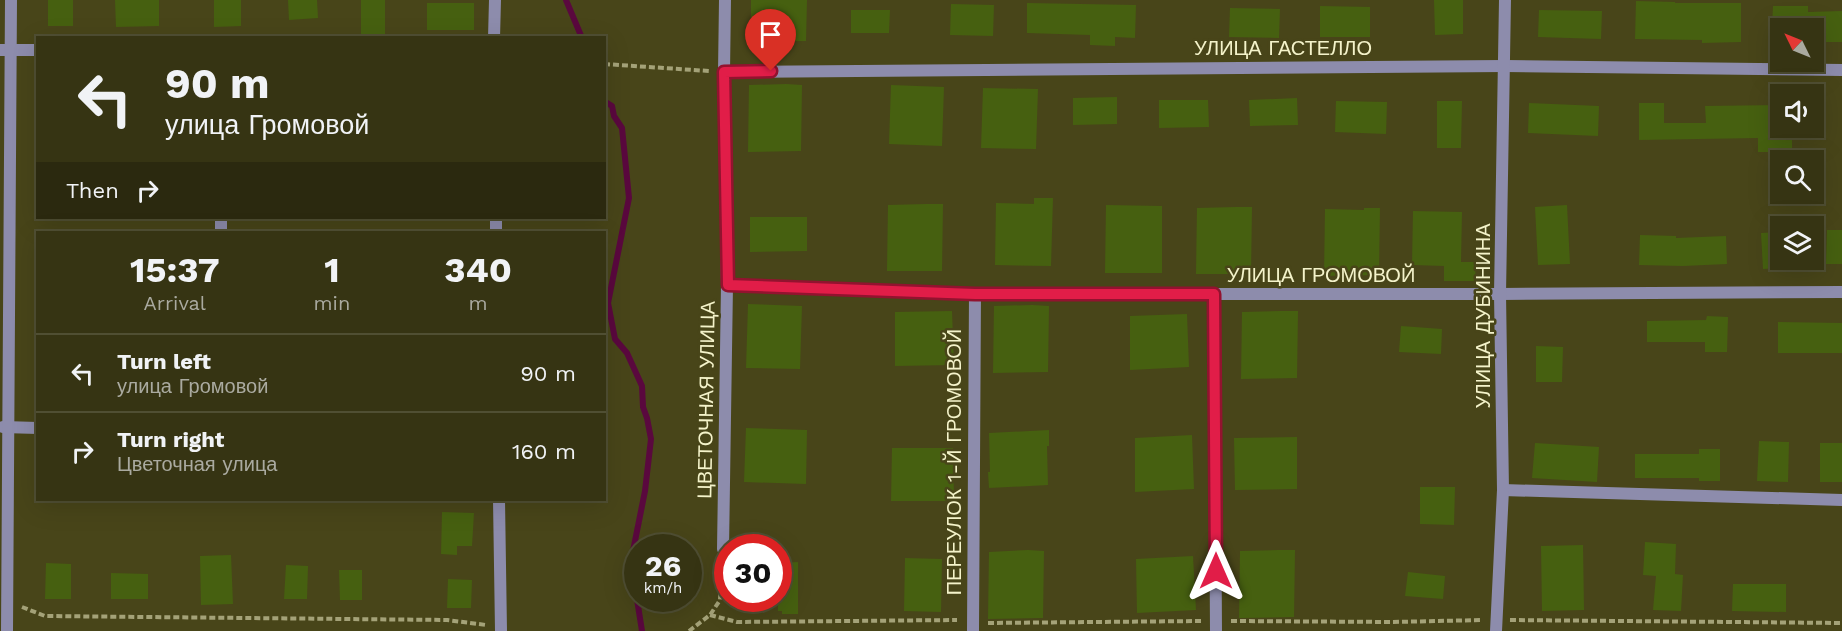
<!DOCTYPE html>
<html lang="en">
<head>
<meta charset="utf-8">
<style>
  :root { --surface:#363413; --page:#413f21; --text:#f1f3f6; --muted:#aaaaa0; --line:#504f33 }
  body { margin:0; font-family:"Work Sans",sans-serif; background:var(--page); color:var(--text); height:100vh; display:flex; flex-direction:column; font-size:22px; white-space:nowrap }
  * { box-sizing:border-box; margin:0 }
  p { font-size:20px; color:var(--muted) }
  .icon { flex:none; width:33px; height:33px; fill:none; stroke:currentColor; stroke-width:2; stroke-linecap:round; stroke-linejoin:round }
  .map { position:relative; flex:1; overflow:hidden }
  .side { position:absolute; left:36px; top:231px; width:570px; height:270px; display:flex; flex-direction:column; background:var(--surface); border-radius:0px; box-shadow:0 6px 24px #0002,0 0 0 2px var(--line) }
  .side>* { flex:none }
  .banner { position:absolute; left:36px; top:36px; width:570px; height:183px; border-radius:0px; box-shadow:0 6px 24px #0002,0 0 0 2px var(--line); background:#363413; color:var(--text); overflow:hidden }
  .needle { width:39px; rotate:313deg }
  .buttons { position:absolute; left:1770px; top:18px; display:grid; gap:12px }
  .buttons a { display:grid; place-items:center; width:54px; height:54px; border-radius:0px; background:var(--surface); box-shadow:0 6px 24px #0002,0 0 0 2px var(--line); font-size:30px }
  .speed { position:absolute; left:624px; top:534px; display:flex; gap:12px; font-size:30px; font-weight:700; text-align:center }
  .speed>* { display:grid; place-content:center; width:78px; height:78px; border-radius:50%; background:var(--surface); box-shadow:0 6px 24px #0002,0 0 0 2px var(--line); line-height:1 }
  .speed small { font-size:15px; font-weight:400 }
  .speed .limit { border:9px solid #d22; background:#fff; color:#111 }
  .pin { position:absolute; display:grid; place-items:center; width:51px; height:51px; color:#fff; margin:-62px -26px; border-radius:50% 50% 50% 0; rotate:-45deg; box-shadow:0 0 6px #0007 }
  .pin .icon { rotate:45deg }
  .me { position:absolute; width:66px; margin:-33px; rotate:0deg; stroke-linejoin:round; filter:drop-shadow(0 0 4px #0008) }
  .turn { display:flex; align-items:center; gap:21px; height:126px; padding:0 30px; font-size:27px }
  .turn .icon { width:78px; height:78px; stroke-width:2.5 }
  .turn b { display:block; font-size:42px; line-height:51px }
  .then { display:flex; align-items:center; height:57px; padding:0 30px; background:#0003; gap:12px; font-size:22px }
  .eta { display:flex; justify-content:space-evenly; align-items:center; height:102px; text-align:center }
  .eta b { font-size:36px; font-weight:700; line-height:42px }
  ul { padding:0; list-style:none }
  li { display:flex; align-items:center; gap:18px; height:78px; padding:0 30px; border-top:2px solid var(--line) }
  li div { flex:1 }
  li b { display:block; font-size:22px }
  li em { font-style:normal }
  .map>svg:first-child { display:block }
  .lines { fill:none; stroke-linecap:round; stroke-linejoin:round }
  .stream { stroke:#5a083e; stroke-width:6 }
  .building { fill:#466010 }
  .path { stroke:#a4a278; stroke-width:4; stroke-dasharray:6 3; stroke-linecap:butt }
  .minor { stroke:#8d8cac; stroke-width:12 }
  .route-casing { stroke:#92132f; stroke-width:15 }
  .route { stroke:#e11d48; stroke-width:10 }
  .labels { text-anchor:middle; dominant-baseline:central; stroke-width:5; stroke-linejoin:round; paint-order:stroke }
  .street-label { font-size:20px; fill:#f4f3ca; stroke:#484519 }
</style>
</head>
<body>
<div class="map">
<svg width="1842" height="631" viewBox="0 0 1842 631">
  <rect width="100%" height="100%" fill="#484519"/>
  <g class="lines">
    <g class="stream">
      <polyline points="566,0 582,38"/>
      <polyline points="604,101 612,106 614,116 622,128 629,198 608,303 615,339 627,353 642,386 643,407 647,418 651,439 645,491 631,561 642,631"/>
    </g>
  </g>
  <g class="building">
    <rect x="48" y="0" width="25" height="26"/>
    <polygon points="115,0 159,0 159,26 116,27"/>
    <polygon points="214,0 241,0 241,26 214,27"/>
    <polygon points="288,0 317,0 318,18 289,20"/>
    <rect x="361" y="0" width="24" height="38"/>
    <polygon points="751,0 807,0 806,41 751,42"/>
    <polygon points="1434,0 1463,0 1463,34 1435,35"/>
    <polygon points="1636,1 1675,2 1675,3 1741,3 1741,42 1702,43 1702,40 1635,39"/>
    <rect x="427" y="3" width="47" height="27"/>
    <polygon points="1027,3 1136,5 1135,38 1115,37 1115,46 1090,45 1090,35 1027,33"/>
    <polygon points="951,4 994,5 993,36 950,35"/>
    <polygon points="1320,6 1370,7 1370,37 1320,37"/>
    <polygon points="1773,6 1808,6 1808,12 1842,11 1842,42 1824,42 1823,28 1772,28"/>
    <polygon points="1230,8 1280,9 1279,38 1229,37"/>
    <polygon points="851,10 890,10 889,33 851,33"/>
    <polygon points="1539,10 1602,11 1601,39 1538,37"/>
    <polygon points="786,84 802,85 801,151 748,152 749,85"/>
    <polygon points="891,85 944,87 942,146 889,144"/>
    <polygon points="983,88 1038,89 1036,149 981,148"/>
    <polygon points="1117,97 1117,124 1073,125 1073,98"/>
    <polygon points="1297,98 1298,125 1250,126 1249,100"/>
    <polygon points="1159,100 1208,100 1209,127 1159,128"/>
    <polygon points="1336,101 1387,102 1386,134 1335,132"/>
    <polygon points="1437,101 1462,101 1461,148 1437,148"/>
    <polygon points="1529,103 1599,106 1598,136 1528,133"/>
    <polygon points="1639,103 1664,103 1664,123 1706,123 1705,106 1780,105 1780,128 1792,128 1792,152 1758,152 1758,138 1639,140"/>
    <polygon points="1034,198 1053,198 1051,266 995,265 996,203 1034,204"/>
    <polygon points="926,204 943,204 942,271 887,271 888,205"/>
    <polygon points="1106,205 1162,206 1162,273 1105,273"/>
    <polygon points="1567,205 1570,264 1538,265 1535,207"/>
    <polygon points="1236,207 1252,207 1251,274 1196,274 1197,208"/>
    <polygon points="1364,208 1380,208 1379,275 1324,276 1325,209 1364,210"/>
    <polygon points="1413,211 1462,212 1461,262 1476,262 1475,281 1444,281 1444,266 1412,265"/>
    <polygon points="750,217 807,217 807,251 750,252"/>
    <polygon points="1827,230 1842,230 1842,264 1826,264"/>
    <polygon points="1780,232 1780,268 1763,269 1761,233"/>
    <polygon points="1640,235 1676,236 1676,238 1726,236 1727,264 1683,266 1639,265"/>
    <polygon points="748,304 802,306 800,369 746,368"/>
    <polygon points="1032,305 1049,306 1048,372 993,373 994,306"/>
    <polygon points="952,311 954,365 895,366 895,312"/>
    <polygon points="1281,311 1298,311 1297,378 1241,379 1242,312"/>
    <polygon points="1187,314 1189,367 1130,370 1130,316"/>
    <polygon points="1707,316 1728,317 1727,352 1705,352 1705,342 1647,342 1647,321 1706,320"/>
    <polygon points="1778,322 1842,323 1842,353 1778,353"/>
    <polygon points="1401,326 1442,329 1441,354 1399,352"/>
    <polygon points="1536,346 1563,347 1562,382 1536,382"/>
    <polygon points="746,428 807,430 806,484 744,482"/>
    <polygon points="1049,430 1049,446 1047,446 1048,485 989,488 988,472 990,472 989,433"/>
    <polygon points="1192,435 1194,489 1135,492 1135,438"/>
    <polygon points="1297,437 1297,489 1235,490 1234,438"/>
    <polygon points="1759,441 1789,442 1788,482 1757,481"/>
    <polygon points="1535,443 1599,447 1597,482 1532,478"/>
    <rect x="1820" y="443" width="22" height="39"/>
    <polygon points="892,448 953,448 954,501 891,501"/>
    <polygon points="1699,449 1720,449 1720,481 1699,481 1699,478 1635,478 1635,454 1699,454"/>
    <polygon points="1420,487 1455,487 1454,525 1420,524"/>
    <polygon points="442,512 474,513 472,546 457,546 457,555 441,554"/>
    <polygon points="1645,542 1676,544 1675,574 1683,575 1681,611 1653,610 1656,576 1643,575"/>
    <polygon points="1583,545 1584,610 1542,611 1541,546"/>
    <polygon points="1028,550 1044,551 1043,618 988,619 989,552"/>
    <polygon points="1278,550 1295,550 1294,617 1239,618 1240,551"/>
    <polygon points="231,555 233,604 201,605 200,556"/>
    <polygon points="1193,556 1196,610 1137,613 1136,559"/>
    <polygon points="905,558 942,559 941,612 904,611"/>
    <polygon points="798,562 798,614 782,614 782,611 778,611 778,563"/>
    <polygon points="46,563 71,564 71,599 45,599"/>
    <polygon points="286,565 308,566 307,599 284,599"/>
    <polygon points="339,570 362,570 362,600 340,600"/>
    <polygon points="1408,572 1445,576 1443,599 1405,596"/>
    <polygon points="111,573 148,574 148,599 111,599"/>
    <polygon points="448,579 472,580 471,608 447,608"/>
    <polygon points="1733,584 1786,584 1786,612 1732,611"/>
  </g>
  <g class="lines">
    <g class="path">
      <polyline points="604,64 709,71"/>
      <polyline points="22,607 45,616 447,620 486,625"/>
      <polyline points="710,615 737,622 957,620"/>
      <polyline points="1510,620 1842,623"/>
      <polyline points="1231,621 1393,622 1482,620"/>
      <polyline points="988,623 1203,621"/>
      <polyline points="689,631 710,615 720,600 722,562"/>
    </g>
    <g class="minor">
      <polyline points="494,38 495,0"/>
      <polyline points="0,50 38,50"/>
      <polyline points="724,72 1505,66 1842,70"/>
      <polyline points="496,218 496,232"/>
      <polyline points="221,232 221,218"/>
      <polyline points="727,285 975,294 1500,294 1842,292"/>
      <polyline points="1214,294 1216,631"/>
      <polyline points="3,427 38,428"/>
      <polyline points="1503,490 1842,500"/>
      <polyline points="499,500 501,631"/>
      <polyline points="723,549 727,285 724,72 725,0"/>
      <polyline points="7,631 11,0"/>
      <polyline points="973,631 975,294"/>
      <polyline points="1496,631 1503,490 1500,294 1505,0"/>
    </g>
  </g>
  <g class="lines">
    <g class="route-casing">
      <polyline id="route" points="771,71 724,72 728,285 975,294 1214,294 1216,571"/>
    </g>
    <use href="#route" class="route"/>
  </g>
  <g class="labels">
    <g class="street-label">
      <text x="1283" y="48">УЛИЦА ГАСТЕЛЛО</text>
      <text x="1321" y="275">УЛИЦА ГРОМОВОЙ</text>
      <text transform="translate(1483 316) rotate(-90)">УЛИЦА ДУБИНИНА</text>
      <text transform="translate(706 400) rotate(-89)">ЦВЕТОЧНАЯ УЛИЦА</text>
      <text transform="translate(954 462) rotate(-90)">ПЕРЕУЛОК 1-Й ГРОМОВОЙ</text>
    </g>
  </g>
</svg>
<div class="buttons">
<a><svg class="needle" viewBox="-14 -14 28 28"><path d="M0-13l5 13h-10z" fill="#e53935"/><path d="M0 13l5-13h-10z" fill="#aaaaa0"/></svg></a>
<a><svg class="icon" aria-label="sound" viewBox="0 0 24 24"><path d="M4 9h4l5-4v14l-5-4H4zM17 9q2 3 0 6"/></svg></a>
<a><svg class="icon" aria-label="search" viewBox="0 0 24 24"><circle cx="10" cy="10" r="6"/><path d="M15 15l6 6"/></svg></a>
<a><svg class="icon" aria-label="layers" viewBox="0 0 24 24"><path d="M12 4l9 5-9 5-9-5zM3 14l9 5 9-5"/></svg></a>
</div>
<div class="speed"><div>26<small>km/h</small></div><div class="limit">30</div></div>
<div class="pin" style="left:771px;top:71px;background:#d93025"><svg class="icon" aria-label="arrive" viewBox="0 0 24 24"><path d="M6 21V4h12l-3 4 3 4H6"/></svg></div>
<svg class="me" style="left:1216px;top:571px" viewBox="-20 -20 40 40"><path d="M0-17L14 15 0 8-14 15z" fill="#e11d48" stroke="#fff" stroke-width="4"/></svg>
<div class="banner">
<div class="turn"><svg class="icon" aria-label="left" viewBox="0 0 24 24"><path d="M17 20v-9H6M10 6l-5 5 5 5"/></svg><div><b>90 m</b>улица Громовой</div></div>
<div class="then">Then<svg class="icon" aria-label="right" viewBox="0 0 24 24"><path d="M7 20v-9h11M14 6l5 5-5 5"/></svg></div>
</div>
<section class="side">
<div class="eta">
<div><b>15:37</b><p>Arrival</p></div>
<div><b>1</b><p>min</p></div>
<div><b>340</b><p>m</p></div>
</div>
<ul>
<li><svg class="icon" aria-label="left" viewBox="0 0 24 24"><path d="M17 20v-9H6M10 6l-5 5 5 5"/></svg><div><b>Turn left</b><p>улица Громовой</p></div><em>90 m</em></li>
<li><svg class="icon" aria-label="right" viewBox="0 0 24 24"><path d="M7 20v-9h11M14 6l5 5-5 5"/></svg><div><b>Turn right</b><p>Цветочная улица</p></div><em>160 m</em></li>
</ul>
</section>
</div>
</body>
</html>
